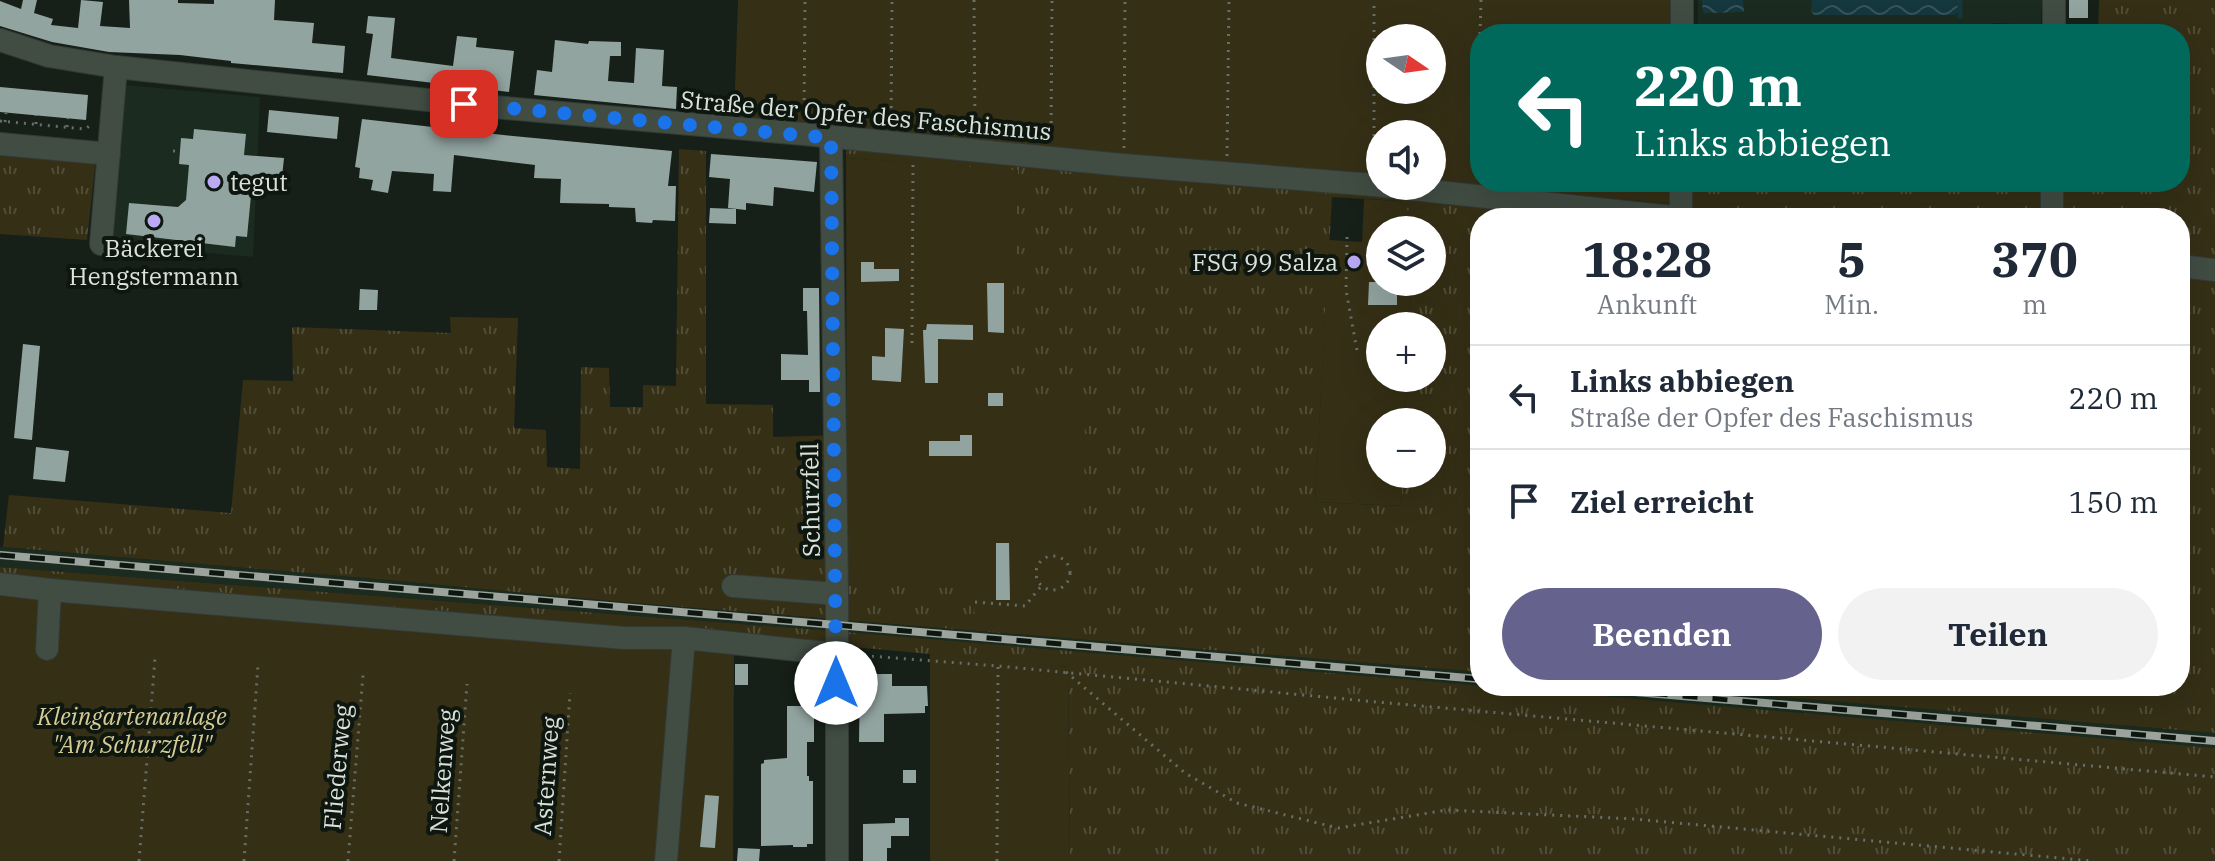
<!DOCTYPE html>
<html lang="de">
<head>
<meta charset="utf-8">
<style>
  :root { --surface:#fff; --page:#f2f2f3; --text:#1f2937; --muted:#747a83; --line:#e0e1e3; --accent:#65638d }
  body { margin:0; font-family:"IBM Plex Serif",serif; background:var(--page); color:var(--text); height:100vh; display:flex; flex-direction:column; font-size:30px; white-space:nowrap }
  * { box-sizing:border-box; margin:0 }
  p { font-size:26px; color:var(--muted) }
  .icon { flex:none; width:44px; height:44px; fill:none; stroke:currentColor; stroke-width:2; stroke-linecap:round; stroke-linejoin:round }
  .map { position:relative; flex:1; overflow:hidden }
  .panel { position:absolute; left:1470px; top:208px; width:720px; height:488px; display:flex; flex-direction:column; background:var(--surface); border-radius:32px; box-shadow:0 8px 32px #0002 }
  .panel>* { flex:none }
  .hud { position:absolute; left:1470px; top:24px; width:720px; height:168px; border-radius:32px; box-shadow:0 8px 32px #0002; background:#00695c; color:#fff; overflow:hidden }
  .needle { width:52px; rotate:103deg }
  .fabs { position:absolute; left:1366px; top:24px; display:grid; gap:16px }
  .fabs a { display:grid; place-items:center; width:80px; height:80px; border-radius:50%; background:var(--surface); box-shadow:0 8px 32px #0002; font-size:40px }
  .pin { position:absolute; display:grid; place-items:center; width:68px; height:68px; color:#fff; margin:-34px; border-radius:16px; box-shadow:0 4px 12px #0006 }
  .me { position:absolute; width:88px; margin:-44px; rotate:0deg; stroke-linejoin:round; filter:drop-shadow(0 0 6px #0008) }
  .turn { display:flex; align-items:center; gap:28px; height:168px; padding:0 32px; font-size:36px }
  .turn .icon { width:104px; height:104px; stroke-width:2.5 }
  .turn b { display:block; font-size:56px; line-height:68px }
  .eta { display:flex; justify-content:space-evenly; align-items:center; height:136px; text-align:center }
  .eta b { font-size:48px; font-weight:700; line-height:56px }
  .cta { display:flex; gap:16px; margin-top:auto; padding:16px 32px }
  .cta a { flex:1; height:92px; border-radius:48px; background:var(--accent); color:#fff; font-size:32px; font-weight:700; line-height:92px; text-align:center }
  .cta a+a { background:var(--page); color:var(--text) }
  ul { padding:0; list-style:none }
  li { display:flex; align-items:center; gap:24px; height:104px; padding:0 32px; border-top:2px solid var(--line) }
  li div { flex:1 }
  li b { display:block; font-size:30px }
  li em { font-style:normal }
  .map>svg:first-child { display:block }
  .built { fill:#1b2b1f }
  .grass { fill:url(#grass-tufts); fill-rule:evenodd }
  .green { fill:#352f16; fill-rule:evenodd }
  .water { fill:url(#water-waves) }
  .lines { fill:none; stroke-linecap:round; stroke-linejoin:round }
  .stream { stroke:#14383d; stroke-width:5 }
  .building { fill:#92a4a0 }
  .minor-casing { stroke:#333a34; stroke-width:24 }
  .path { stroke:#676f68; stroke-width:3; stroke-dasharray:2 6; stroke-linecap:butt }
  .minor { stroke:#414c43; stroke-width:22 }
  .rail-casing { stroke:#9ca49d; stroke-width:8 }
  .rail { stroke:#0d170f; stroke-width:5; stroke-dasharray:15; stroke-linecap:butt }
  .route { stroke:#1a73e8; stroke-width:14; stroke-dasharray:0 25.2 }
  .poi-dot { fill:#baaaf6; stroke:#0d170f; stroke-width:3 }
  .labels { text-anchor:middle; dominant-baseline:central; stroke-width:8; stroke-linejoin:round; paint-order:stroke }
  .street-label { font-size:24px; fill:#dbe2dc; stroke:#0d170f }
  .poi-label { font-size:24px; fill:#dbe2dc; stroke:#0d170f; text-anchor:start }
  .park-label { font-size:24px; font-style:italic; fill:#d9cb95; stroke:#0d170f }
</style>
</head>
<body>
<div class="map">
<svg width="2215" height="861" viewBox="0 0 2215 861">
  <defs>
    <pattern id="grass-tufts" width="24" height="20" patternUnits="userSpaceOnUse" patternTransform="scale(2)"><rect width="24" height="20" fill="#352f16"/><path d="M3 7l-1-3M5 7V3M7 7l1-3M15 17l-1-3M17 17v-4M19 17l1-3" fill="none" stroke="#524d37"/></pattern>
    <pattern id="water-waves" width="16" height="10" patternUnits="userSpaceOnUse" patternTransform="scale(2)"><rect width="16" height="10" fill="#14383d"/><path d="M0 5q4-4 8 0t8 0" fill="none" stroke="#365458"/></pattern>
  </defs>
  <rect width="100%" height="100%" fill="#162018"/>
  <g class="built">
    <polygon points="1698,0 2042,0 2041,25 1993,23 1992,34 1698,34"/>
    <polygon points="125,85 260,97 253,257 109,244"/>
    <polygon points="0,547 388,580 623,602 1480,672 1480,686 1647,686 2215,733 2215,749 846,632 0,567"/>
  </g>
  <g class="grass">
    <path d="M2099 0H2215V733L1647 686H2180V218H1480V672L623 602 388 580 3 547 9 495 231 513 243 380 293 381 292 327 451 333 450 317 518 318 514 428 546 430 547 467 580 469 581 367 609 368 610 407H643V385L676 386 679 149 706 151V404L773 405V437L846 435 848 583 1018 171 846 158 847 129 1454 187 1670 203 1671 182H2180V34H2098ZM1332 197 1400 201 1414 220V230H1432V282H1411L1409 326H1432V378H1407L1405 422H1432V474H1403L1401 506 1315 502Z"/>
    <polygon points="0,150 96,158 87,240 0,234"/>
    <polygon points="0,567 846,632 2215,748 2215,861 1070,861 1068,667 736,636 0,587"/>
  </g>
  <g class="green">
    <path d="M738 0H1672V34H1480V182H1671V203L1432 185V134H1380V180L734 117ZM1380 38H1432V90H1380Z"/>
    <polygon points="846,158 1018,170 1009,402 1085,402 1083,639 974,630 975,589 847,583"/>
    <polygon points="1364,199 1400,201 1415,220 1414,230 1380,230 1380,282 1411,282 1409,326 1380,326 1380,378 1407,378 1405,422 1380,422 1380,474 1403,474 1401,506 1315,502 1329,240 1362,242"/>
    <polygon points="0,587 734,651 733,861 0,861"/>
    <polygon points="930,653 1068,667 1070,861 930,861"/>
  </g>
  <g class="water">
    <polygon points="1702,0 1743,0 1744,12 1703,13"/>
    <polygon points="1812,0 1958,0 1958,12 1955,15 1814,15 1811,11"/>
  </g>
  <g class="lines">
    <polyline class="stream" points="1960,0 1960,16"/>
  </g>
  <g class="building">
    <polygon points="23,0 37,0 34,13 53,19 51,25 78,28 81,0 103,2 100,26 130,28 129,0 178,0 178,3 214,4 214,0 275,0 274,20 314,23 312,43 345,46 343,73 231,63 231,61 180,55 109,52 52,42 0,26 0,1 21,9"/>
    <rect x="2069" y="0" width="19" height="18"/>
    <polygon points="368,16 395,18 391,58 453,66 457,36 477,38 476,47 514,51 509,92 367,75 373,34 366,33"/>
    <polygon points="555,40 588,44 589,41 621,42 621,56 610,56 608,81 634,83 636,48 664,50 662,86 677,87 676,109 534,95 537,70 552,72"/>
    <polygon points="0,87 88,95 86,120 0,112"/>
    <polygon points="269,110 339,117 337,139 267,132"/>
    <polygon points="362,119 513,136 672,151 668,186 676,186 675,221 653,220 652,223 636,222 635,208 609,207 609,204 560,203 561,179 534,178 535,165 454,155 451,192 433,191 434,174 392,171 388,193 371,190 373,180 359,178 360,168 355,167"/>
    <polygon points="194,129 246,134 244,155 284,158 281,187 252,185 247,237 236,236 235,247 126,234 129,203 178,207 186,200 189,165 179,164 181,138 193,139"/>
    <polygon points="711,154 817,162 814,192 774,187 773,206 746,203 746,210 728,208 730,179 709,177"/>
    <polygon points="710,208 736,209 736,224 709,223"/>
    <polygon points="861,262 874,262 874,269 899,269 899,281 861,282"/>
    <polygon points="1369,282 1397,282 1397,305 1368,305"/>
    <polygon points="987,283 1004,283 1004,333 988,332"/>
    <polygon points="803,288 819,288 820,392 809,392 809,380 781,380 781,354 808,355 807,311 803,311"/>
    <polygon points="360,289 378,290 377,310 359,310"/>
    <polygon points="927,324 973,325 973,340 938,339 938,383 925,383 923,330 926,330"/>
    <polygon points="885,328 904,329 901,382 872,380 872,356 885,357"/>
    <polygon points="23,344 40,346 32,440 14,438"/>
    <rect x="988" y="393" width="15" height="13"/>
    <polygon points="960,435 972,435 972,456 929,456 929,441 960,441"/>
    <polygon points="36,447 69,451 65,482 33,479"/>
    <polygon points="996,543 1009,543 1010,600 996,600"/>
    <rect x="735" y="664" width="13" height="21"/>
    <polygon points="860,674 892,674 892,686 927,686 928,706 925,706 925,713 884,714 884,742 859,742"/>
    <polygon points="787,706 814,706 814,742 807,742 807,776 809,776 809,781 813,781 813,844 807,844 807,847 793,847 793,845 761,846 761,764 764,763 764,760 787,758"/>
    <rect x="903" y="770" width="13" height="13"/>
    <polygon points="705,795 719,796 715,848 700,847"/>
    <polygon points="895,818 909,818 909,836 891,836 891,848 887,848 887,861 863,861 863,824 895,823"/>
    <polygon points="738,848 760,849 759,861 737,861"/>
  </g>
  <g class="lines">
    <g class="minor-casing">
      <g id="minor">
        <polyline points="1682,34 1682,0"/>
        <polyline points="2054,34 2054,0"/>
        <polyline points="0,40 49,56 116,67 494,107 804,134 1123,165 1374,185 1682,218"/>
        <polyline points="831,138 837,594 837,861"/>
        <polyline points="0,144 109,154"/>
        <polyline points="1681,218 1681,182"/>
        <polyline points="2052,218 2052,182"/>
        <polyline points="101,244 116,67"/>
        <polyline points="2180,266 2215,270"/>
        <polyline points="0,584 50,590 625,638 684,638"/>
        <polyline points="733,586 837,594"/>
        <polyline points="47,649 50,590"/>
        <polyline points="666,861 684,638 836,654"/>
      </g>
    </g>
    <g class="path">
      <polyline points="974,0 975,132"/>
      <polyline points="1480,34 1481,0"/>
      <polyline points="804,116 805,0"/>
      <polyline points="0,121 85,129 91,125"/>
      <polyline points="5,122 6,113"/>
      <polyline points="36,124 36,115"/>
      <polyline points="891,124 892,0"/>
      <polyline points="67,127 68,118"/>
      <polyline points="1051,139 1052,0"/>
      <polyline points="1124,148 1125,0"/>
      <polyline points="173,151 180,151"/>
      <polyline points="1227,156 1229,0"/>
      <polyline points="1374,168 1374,0"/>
      <polyline points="1476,176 1480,39"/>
      <polyline points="1347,237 1346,290 1358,356"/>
      <polyline points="912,343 913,161"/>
      <circle cx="1053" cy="573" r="17"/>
      <polyline points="975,602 1025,606 1042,585"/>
      <polyline points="856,655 998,666 1377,702 2215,777"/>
      <polyline points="1066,672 1185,773 1237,803 1338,828 1447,810 1634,819 2092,861"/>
      <polyline points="139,861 155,658"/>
      <polyline points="244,861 258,665"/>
      <polyline points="348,861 363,675"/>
      <polyline points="454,861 467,684"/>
      <polyline points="559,861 570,693"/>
      <polyline points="997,861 998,666"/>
    </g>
    <use href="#minor" class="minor"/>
    <g class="rail-casing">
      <g id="rail">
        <polyline points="0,555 1480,679"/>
        <polyline points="1563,686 2215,741"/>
      </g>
    </g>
    <use href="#rail" class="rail"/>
  </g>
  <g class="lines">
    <polyline class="route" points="464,104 831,138 836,683"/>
  </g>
  <g class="poi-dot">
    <circle cx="214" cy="182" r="8"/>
    <circle cx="154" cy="221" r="8"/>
    <circle cx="1354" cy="262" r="8"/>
  </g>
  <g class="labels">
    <g class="street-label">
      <text transform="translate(866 115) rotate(5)">Straße der Opfer des Faschismus</text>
      <text transform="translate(810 500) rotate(-91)">Schurzfell</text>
      <text transform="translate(337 767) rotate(-85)">Fliederweg</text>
      <text transform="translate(442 771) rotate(-86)">Nelkenweg</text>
      <text transform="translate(546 776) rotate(-86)">Asternweg</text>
    </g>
    <g class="poi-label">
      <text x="230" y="182">tegut</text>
      <text x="154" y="248" text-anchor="middle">Bäckerei<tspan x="154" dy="28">Hengstermann</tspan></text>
      <text x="1338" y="262" text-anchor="end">FSG 99 Salza</text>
    </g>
    <g class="park-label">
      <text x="132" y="716">Kleingartenanlage<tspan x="132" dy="28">"Am Schurzfell"</tspan></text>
    </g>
  </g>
</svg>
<div class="fabs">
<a><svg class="needle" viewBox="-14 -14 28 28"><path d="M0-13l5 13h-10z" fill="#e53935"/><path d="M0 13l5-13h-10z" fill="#747a83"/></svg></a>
<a><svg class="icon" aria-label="sound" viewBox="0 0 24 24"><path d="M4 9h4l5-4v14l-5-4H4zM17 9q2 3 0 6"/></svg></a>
<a><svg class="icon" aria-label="layers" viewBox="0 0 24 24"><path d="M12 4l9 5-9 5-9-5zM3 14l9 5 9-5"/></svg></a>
<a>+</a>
<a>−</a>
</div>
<div class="pin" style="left:464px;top:104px;background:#d93025"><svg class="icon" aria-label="arrive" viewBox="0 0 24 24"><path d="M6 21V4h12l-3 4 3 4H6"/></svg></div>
<svg class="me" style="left:836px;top:683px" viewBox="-20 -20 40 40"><circle r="19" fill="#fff"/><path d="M0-13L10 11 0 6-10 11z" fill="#1a73e8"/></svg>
<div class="hud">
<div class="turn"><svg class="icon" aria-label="left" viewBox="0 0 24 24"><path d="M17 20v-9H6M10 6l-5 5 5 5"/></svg><div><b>220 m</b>Links abbiegen</div></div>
</div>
<section class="panel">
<div class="eta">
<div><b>18:28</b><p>Ankunft</p></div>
<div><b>5</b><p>Min.</p></div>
<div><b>370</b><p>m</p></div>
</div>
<ul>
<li><svg class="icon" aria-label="left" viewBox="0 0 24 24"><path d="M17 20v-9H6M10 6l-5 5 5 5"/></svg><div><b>Links abbiegen</b><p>Straße der Opfer des Faschismus</p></div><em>220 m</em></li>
<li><svg class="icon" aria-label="arrive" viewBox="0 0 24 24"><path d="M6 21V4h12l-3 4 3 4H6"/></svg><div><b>Ziel erreicht</b></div><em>150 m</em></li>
</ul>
<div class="cta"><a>Beenden</a><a>Teilen</a></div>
</section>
</div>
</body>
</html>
